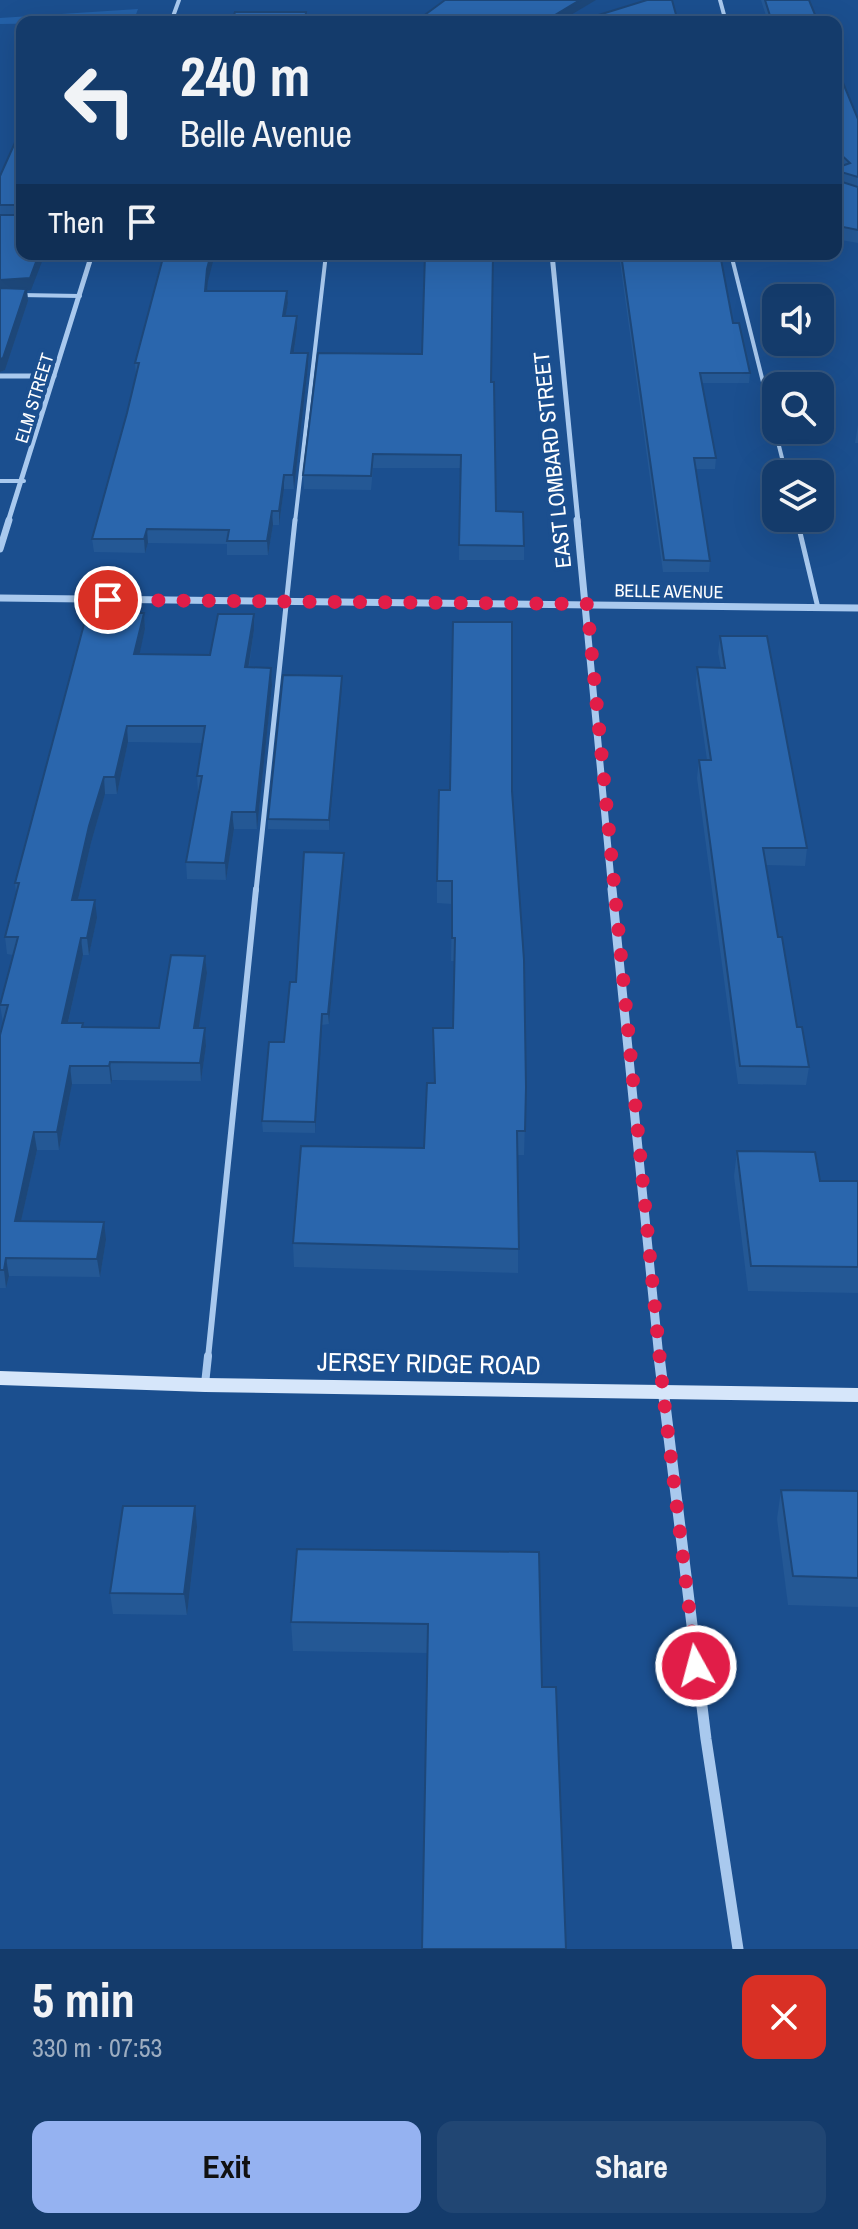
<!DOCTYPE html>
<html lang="en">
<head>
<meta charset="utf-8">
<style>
  :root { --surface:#143b6b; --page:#214673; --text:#f1f3f6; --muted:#9dadc1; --line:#33557e; --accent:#95b2f1 }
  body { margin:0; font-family:"Archivo Narrow",sans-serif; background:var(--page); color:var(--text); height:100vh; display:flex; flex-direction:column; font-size:30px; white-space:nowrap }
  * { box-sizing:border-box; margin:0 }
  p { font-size:26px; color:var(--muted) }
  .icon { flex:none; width:44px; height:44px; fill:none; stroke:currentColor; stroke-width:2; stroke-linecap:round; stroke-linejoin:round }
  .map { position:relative; height:1949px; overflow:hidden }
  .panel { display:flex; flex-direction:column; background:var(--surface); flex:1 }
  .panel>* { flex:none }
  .hud { position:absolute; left:16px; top:16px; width:826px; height:244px; border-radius:16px; box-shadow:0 8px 32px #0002,0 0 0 2px var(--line); background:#143b6b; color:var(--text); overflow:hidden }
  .fabs { position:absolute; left:762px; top:284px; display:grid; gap:16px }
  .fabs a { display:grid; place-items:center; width:72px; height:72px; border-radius:16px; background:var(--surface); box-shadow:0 8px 32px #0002,0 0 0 2px var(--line); font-size:40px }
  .pin { position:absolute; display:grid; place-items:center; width:68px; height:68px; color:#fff; margin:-34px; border:4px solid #fff; border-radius:50%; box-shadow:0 2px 8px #0007 }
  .me { position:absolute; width:88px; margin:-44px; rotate:353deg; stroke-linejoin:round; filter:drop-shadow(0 0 6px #0008) }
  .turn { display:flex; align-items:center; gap:28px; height:168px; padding:0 32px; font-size:36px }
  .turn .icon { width:104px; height:104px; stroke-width:2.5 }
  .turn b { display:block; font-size:56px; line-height:68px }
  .then { display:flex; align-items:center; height:76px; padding:0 32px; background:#0003; gap:16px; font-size:30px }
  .round { display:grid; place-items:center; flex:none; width:84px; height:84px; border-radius:16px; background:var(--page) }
  .headline { display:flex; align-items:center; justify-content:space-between; height:136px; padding:0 32px }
  h1 { font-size:48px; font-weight:800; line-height:60px }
  .primary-button { display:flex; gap:16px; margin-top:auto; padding:16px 32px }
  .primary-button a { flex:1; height:92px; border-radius:16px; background:var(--accent); color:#111; font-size:32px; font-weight:800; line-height:92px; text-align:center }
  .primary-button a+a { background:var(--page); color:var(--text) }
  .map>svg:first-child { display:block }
  .green { fill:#2461a8 }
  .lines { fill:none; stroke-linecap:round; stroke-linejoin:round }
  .lane-far3 { stroke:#a9c9ee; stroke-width:4 }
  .lane-far2 { stroke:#a9c9ee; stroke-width:5 }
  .lane-far1 { stroke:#a9c9ee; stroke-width:6 }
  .lane { stroke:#a9c9ee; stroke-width:8 }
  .street-far4 { stroke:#a9c9ee; stroke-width:4 }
  .street-far3 { stroke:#a9c9ee; stroke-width:5 }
  .street-far2 { stroke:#a9c9ee; stroke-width:7 }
  .street-far1 { stroke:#a9c9ee; stroke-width:9 }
  .street { stroke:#a9c9ee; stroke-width:11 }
  .secondary { fill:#d6e6fa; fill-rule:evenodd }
  .wall { fill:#245895 }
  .shaded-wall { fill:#1d4779 }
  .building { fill:#2a66ad; stroke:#1d4779; stroke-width:2 }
  .route { stroke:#e11d48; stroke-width:14; stroke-dasharray:0 25.2 }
  .labels { text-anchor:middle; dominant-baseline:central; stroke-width:8; stroke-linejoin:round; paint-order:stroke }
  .far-street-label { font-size:18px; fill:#fff; stroke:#1b4f8f }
  .street-label { font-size:22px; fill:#fff; stroke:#1b4f8f }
  .near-street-label { font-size:26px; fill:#fff; stroke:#1b4f8f }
</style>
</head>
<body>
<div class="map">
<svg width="858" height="1949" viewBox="0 0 858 1949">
  <rect width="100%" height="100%" fill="#1b4f8f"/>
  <polygon class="green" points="138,9 133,22 0,24 0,18"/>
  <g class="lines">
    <g class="lane-far3">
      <polyline points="731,254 786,474"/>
      <polyline points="20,295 80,296"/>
      <polyline points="0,481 24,481"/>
      <polyline points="797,518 798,522"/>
      <polyline points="295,522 326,254"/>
    </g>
    <g class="lane-far2">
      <polyline points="797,520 818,608"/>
      <polyline points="256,891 295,520"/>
    </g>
    <polyline class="lane-far1" points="208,1358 256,889"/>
    <polyline class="lane" points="205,1384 208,1356"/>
    <g class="street-far4">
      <polyline points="720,0 726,22"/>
      <polyline points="171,22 179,0"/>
    </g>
    <g class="street-far3">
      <polyline points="552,254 578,522"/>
      <polyline points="0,376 54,376"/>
      <polyline points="8,522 92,254"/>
    </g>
    <g class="street-far2">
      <polyline points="577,520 612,891"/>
      <polyline points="0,549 9,520"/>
      <polyline points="0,598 858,608"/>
    </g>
    <polyline class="street-far1" points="612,889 659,1358"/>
    <polyline class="street" points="659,1356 706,1739 738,1949"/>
    <polygon class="secondary" points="0,1371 205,1378 858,1388 858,1402 205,1392 0,1385"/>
  </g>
  <g class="wall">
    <polygon points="761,0 809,0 818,22 768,22"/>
    <polygon points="426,14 559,22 426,22"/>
    <polygon points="836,66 858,119 858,243 841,240 836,224 836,168 840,167 836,163"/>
    <polygon points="22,127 22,254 31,290 27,291 28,301 5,370 0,372 0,176"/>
    <polygon points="621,254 733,323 750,373 749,383 702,383 716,458 715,469 695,469 710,561 709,572 663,572 620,262"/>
    <polygon points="208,281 207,291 287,291 288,303 285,316 297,328 294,353 308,366 294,489 284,489 279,525 273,525 268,555 227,555 227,544 148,543 145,553 94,552 92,539 127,413 136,375 135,363"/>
    <polygon points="491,382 496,511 524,546 524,560 459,560 460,468 373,468 371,490 304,489 303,475"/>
    <polygon points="858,425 858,443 855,443"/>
    <polygon points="144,613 145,629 139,654 210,655 254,630 249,667 271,668 272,685 257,829 234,829 226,880 187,879 186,862 199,793 198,793 197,776 202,743 128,742 117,794 105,794 91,843 78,900 97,918 89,955 83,955 68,1023 83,1027 159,1028 205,956 207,973 198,1028 205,1028 206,1046 201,1081 112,1080 111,1084 72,1084 59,1150 37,1150 21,1221 106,1240 100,1277 9,1276 6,1288 0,1288 0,1035 3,1023 0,1005 13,955 7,954 5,937 16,893 15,883"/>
    <polygon points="720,636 807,848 805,866 766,865 778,937 797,1027 809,1067 806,1085 738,1084 697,778 699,760 707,760 696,684 697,667 721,668 718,652"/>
    <polygon points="342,676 342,685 329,830 268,829 268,819"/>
    <polygon points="512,791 526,1087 524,1155 518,1155 518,1273 294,1267 293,1243 424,1148 434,1083 453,1028 455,961 451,961 452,904 437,903 437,881"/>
    <polygon points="344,853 344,863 329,1024 322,1025 315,1133 263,1132 262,1121 284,1042 296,982"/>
    <polygon points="737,1151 820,1181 858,1181 858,1293 748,1291 734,1176"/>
    <polygon points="781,1490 858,1491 858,1607 788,1605 777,1519"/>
    <polygon points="197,1527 187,1615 113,1614 110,1593"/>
    <polygon points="297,1549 542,1687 566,1949 428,1653 293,1651 291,1622"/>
  </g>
  <g class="shaded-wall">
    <polygon points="580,0 596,0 559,22 552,22 552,17"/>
    <polygon points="39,254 45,254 31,290 27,291 28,301 5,370 0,372 0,280"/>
    <polygon points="211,254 215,254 208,281 206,303 205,291 207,269"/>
    <polygon points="287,291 288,303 283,328 283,316"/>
    <polygon points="297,316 297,328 292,366 291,353"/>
    <polygon points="308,353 308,366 294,489 293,475"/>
    <polygon points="284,475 284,489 279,525 279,511"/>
    <polygon points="272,511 273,525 268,555 267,541"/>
    <polygon points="147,529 148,543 145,553 144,539"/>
    <polygon points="144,613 145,629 136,670 134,654"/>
    <polygon points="254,614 254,630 246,683 245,667"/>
    <polygon points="271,668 272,685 257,829 256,812"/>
    <polygon points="342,676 342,685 329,830 329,820"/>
    <polygon points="127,726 128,742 117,794 115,777"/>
    <polygon points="104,777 105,794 91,843 74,917 72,900 89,826"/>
    <polygon points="232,812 234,829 226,880 225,863"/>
    <polygon points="344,853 344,863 329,1024 328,1014"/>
    <polygon points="95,900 97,918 89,955 87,938"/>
    <polygon points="81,938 83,955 64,1040 62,1023"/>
    <polygon points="205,956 207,973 196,1046 194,1028"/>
    <polygon points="322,1014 322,1025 315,1133 315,1122"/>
    <polygon points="205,1028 206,1046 201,1081 200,1063"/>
    <polygon points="110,1062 112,1080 111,1084 109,1066"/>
    <polygon points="70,1066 72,1084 59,1150 57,1132"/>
    <polygon points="34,1132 37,1150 17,1239 15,1221"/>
    <polygon points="104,1222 106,1240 100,1277 97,1259"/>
    <polygon points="6,1258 9,1276 6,1288 4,1270"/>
    <polygon points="195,1506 197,1527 187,1615 184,1594"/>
  </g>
  <g class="building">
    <polygon points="445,0 580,0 552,17 554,21 552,22 434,22 426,14"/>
    <polygon points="647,0 672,0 678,22 576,22"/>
    <polygon points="765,0 809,0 818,22 772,22"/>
    <polygon points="235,12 306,12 305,22 232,22"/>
    <polygon points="836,66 858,119 858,177 838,171 836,172 836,168 850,163 836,150"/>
    <polygon points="22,127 22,207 21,205 0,205 0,176"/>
    <polygon points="836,180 858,187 858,230 843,227 836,207"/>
    <polygon points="0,215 22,215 22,254 39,254 30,278 0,280"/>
    <polygon points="164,254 211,254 207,269 205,291 287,291 283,316 297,316 291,353 308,353 293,475 284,475 279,511 272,511 267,541 227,541 229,530 147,529 144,539 92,539 127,413 139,363 135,363"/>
    <polygon points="425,254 493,254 491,382 494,382 496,511 523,512 524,546 459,545 461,455 373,454 371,476 303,475 318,353 422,354"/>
    <polygon points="621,254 720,254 733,323 739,323 750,373 700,373 716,458 694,458 710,561 664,560"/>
    <polygon points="0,288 26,289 3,358 0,359"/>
    <polygon points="87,613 144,613 134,654 210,655 218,614 254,614 245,667 271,668 256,812 232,812 225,863 186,862 202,776 197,776 205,726 127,726 115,777 104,777 89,826 72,900 95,900 87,938 81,938 62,1023 83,1023 82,1027 159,1028 171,955 205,956 194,1028 205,1028 200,1063 110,1062 109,1066 70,1066 57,1132 34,1132 15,1221 104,1222 97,1259 6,1258 4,1270 0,1270 0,1035 8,1005 0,1005 18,937 5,937 19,883 15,883"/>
    <polygon points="453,622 512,622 512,791 524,960 526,1087 525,1131 517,1131 519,1249 293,1243 301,1146 424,1148 427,1083 435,1083 433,1028 453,1028 455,938 452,938 452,881 437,881 439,790 450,790"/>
    <polygon points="720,636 767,636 807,848 763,848 778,937 782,937 797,1027 802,1027 809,1067 740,1066 699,760 711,760 697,667 725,668"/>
    <polygon points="283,675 342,676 329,820 268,819"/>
    <polygon points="304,852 344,853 328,1014 322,1014 315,1122 262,1121 269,1042 284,1042 290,982 296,982"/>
    <polygon points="737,1151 815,1152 820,1181 858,1181 858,1267 751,1266"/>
    <polygon points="781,1490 858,1491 858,1578 793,1576"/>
    <polygon points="123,1506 195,1506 184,1594 110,1593"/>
    <polygon points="297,1549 539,1552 542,1687 556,1687 566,1949 422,1949 428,1624 291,1622"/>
  </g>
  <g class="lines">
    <polyline class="route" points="108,600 587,604 663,1392 696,1666"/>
  </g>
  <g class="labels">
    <g class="far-street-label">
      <text transform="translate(34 398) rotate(-73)">ELM STREET</text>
      <text transform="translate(669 591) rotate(1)">BELLE AVENUE</text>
    </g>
    <g class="street-label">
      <text transform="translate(552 460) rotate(-96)">EAST LOMBARD STREET</text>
    </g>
    <g class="near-street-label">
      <text transform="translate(429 1363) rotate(1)">JERSEY RIDGE ROAD</text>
    </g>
  </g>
</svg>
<div class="fabs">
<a><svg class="icon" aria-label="sound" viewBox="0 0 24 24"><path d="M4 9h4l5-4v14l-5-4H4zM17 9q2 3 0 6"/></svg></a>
<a><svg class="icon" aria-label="search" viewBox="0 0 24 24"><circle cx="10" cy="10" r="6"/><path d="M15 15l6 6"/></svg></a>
<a><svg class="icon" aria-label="layers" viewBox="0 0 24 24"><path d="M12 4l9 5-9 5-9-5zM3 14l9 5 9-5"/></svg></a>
</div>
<div class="pin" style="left:108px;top:600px;background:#d93025"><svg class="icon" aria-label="arrive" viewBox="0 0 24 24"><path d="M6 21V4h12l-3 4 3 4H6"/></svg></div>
<svg class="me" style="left:696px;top:1666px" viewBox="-20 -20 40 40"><circle r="17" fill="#e11d48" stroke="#fff" stroke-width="3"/><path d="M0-11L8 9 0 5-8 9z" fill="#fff"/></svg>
<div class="hud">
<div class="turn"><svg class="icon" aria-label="left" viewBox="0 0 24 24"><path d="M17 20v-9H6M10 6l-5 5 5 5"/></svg><div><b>240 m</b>Belle Avenue</div></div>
<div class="then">Then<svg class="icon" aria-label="arrive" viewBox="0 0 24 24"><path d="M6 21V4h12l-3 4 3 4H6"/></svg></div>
</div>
</div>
<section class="panel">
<div class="headline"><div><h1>5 min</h1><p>330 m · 07:53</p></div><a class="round" style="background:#d93025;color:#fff"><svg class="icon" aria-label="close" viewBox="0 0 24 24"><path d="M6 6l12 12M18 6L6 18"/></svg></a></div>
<div class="primary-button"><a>Exit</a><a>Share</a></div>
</section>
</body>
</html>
